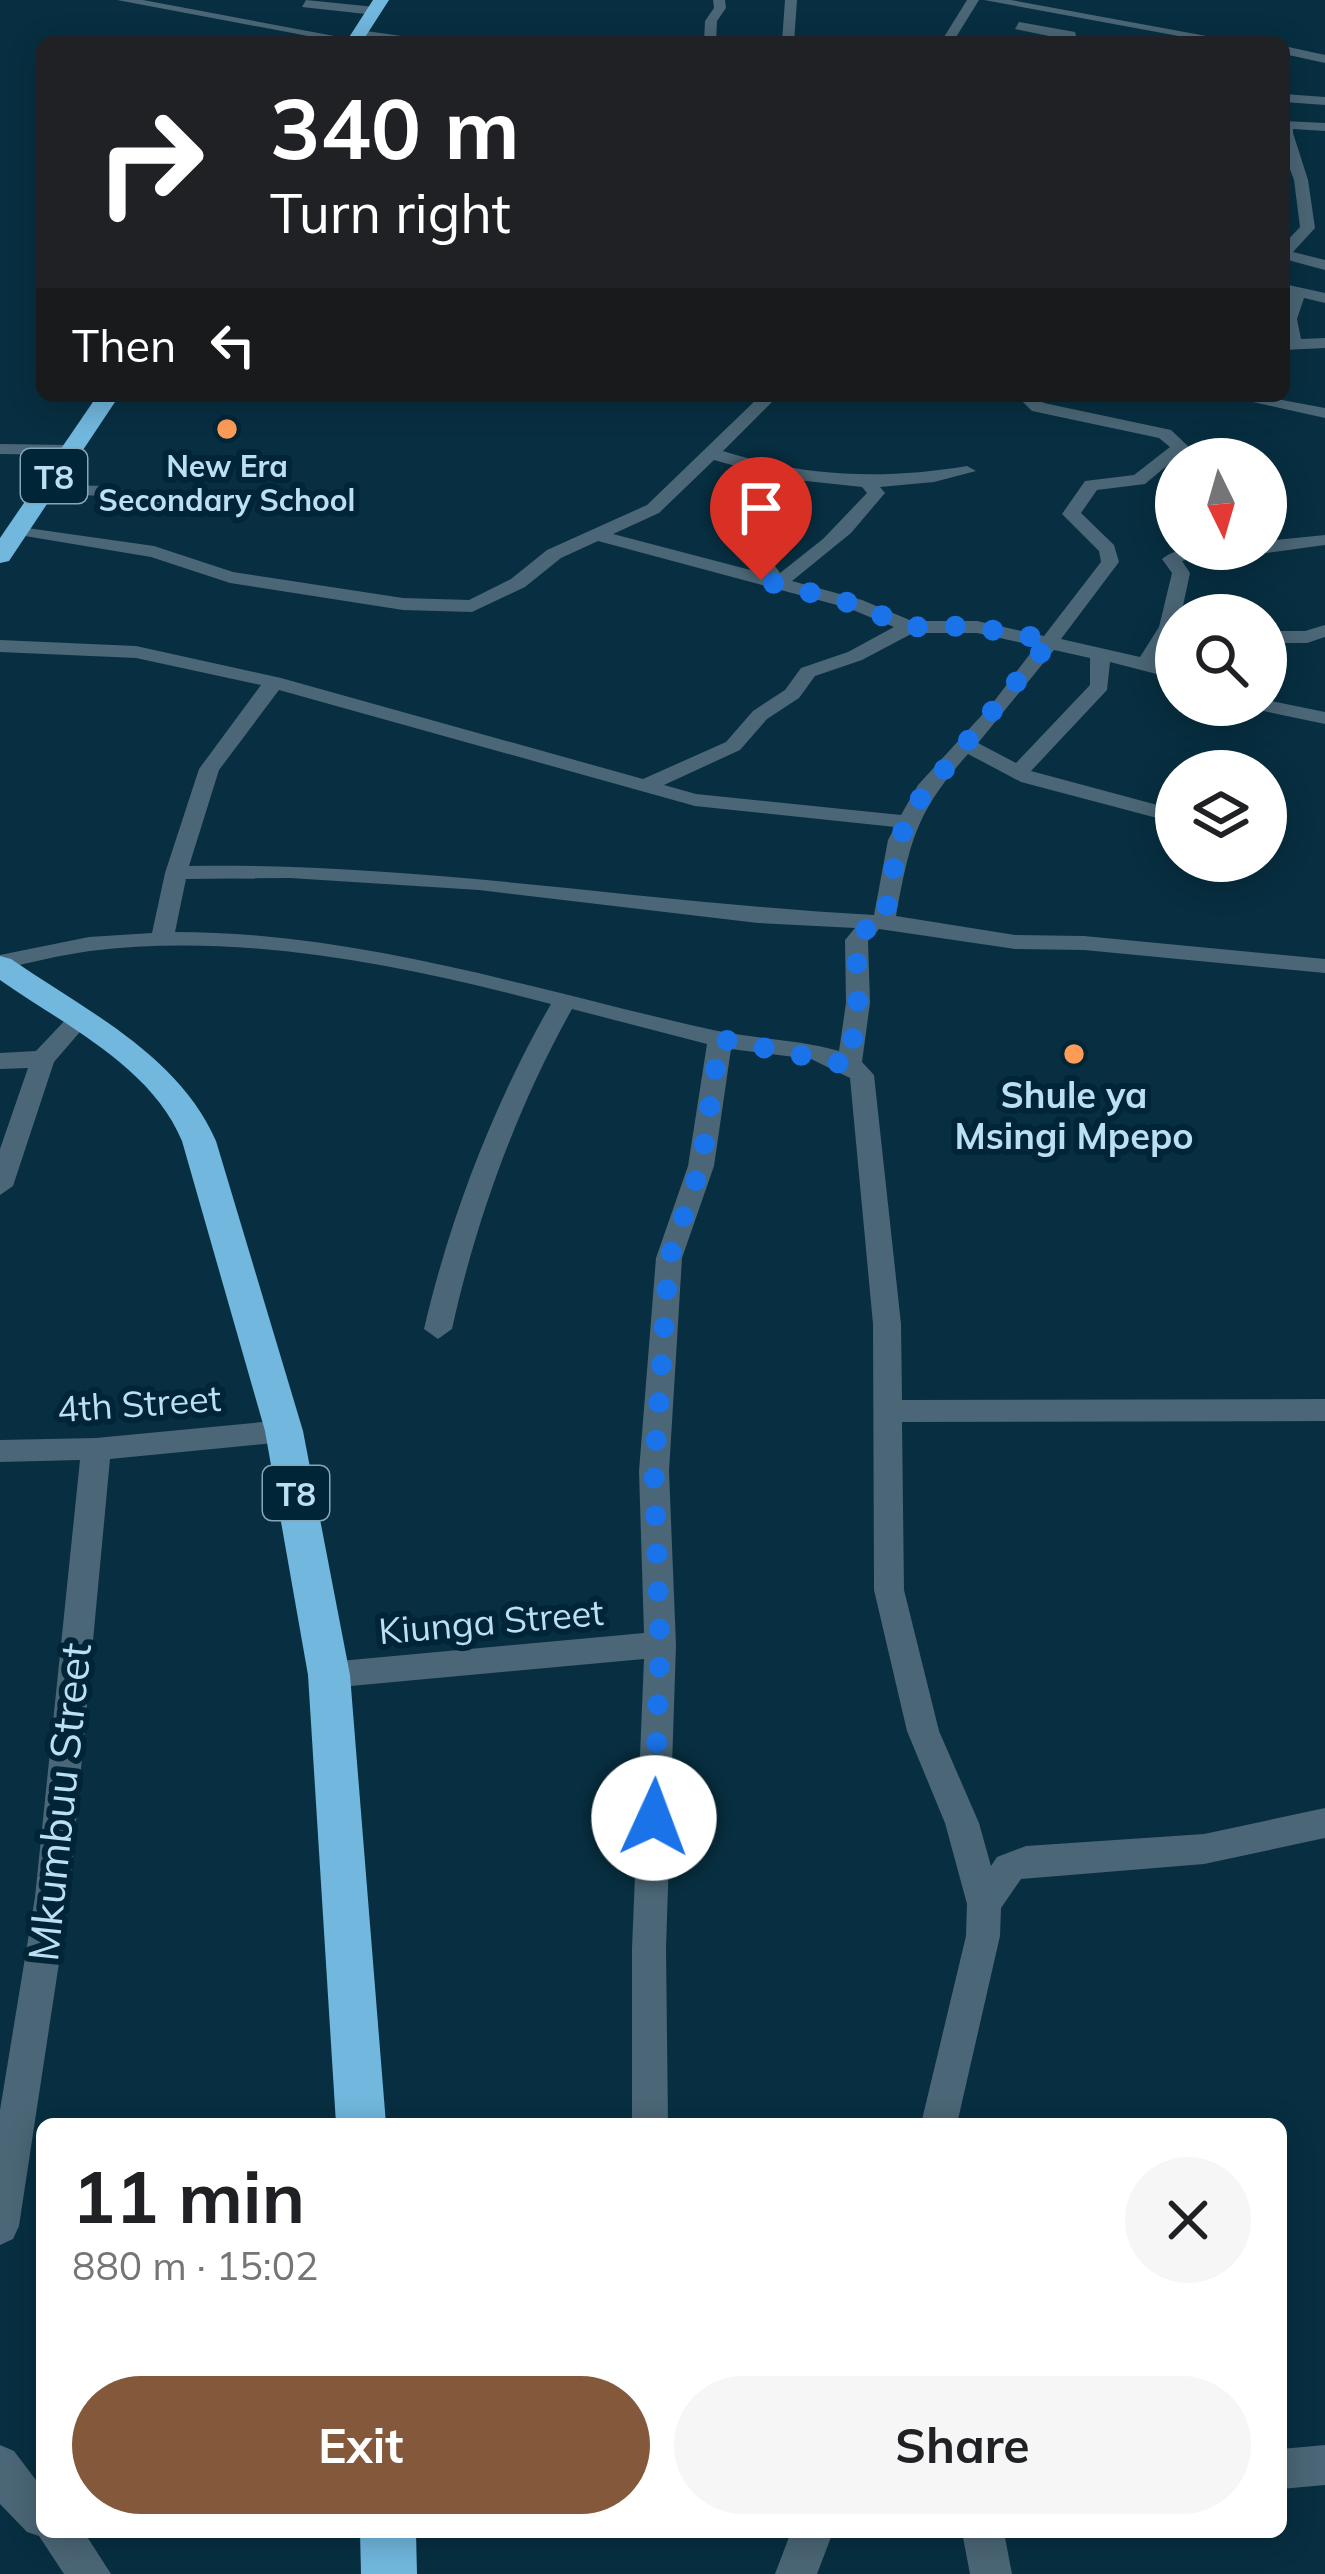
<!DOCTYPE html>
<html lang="en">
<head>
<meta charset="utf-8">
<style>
  :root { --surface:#fff; --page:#f6f6f6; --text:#202124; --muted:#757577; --accent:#84583b }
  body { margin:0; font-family:Mulish,sans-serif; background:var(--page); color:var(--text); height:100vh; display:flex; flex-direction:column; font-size:45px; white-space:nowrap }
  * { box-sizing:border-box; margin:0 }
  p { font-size:39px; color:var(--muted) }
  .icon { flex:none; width:66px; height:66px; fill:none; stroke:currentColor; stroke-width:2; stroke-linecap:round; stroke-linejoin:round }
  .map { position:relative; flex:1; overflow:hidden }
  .details { position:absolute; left:36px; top:2118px; width:1251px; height:420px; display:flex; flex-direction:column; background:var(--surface); border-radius:18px; box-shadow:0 6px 30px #0003 }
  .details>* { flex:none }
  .top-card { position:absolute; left:36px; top:36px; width:1254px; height:366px; border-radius:18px; box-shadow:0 6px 30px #0003; background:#202124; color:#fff; overflow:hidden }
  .needle { width:78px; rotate:175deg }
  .buttons { position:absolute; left:1155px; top:438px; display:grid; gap:24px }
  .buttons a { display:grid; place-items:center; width:132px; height:132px; border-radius:50%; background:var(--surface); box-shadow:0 6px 30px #0003; font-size:60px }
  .pin { position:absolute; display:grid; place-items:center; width:102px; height:102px; color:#fff; margin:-123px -51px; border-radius:50% 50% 50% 0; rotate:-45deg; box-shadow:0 0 12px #0007 }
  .pin .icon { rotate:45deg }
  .me { position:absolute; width:132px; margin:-66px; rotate:2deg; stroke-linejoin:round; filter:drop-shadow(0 0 9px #0008) }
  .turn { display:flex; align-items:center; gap:42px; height:252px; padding:0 36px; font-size:54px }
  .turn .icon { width:156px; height:156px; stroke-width:2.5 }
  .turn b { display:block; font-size:84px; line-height:102px }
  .then { display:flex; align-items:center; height:114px; padding:0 36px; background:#0003; gap:24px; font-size:45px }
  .round { display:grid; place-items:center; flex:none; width:126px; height:126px; border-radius:63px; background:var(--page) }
  .head { display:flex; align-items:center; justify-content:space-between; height:204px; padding:0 36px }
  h1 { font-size:72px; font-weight:700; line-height:90px }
  .button { display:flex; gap:24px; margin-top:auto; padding:24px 36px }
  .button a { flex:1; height:138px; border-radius:72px; background:var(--accent); color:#fff; font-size:48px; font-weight:700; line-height:138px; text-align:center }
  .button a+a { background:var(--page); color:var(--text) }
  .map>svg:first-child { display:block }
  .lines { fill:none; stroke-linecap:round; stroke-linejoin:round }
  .minor { fill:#4b6676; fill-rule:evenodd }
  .highway { fill:#71b7de; fill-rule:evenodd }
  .route { stroke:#1a73e8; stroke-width:21; stroke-dasharray:0 37.8 }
  .poi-dot { fill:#fe9c57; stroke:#002537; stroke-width:4.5 }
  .labels { text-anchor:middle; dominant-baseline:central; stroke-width:12; stroke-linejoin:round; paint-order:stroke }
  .far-poi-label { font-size:30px; font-weight:bold; fill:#bddff3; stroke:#002537 }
  .shield { fill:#002537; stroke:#84a7bb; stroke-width:3 }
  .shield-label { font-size:33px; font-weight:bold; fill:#bddff3 }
  .poi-label { font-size:36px; font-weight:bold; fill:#bddff3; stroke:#002537 }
  .street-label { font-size:36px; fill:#bddff3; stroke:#002537 }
  .near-street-label { font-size:42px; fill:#bddff3; stroke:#002537 }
</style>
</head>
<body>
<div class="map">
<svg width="1325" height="2574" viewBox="0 0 1325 2574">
  <rect width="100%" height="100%" fill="#072f41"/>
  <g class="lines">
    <g class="minor">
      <polygon points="117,0 143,0 361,41 340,42"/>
      <polygon points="306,0 375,7 381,11 375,15 302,7"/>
      <polygon points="713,0 725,0 726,8 717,21 716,42 704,42 705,21 714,8"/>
      <polygon points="785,0 797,0 794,42 782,42"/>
      <polygon points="967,0 979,0 953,42 941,42"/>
      <polygon points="984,0 1011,0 1239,42 1211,42"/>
      <polygon points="1019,22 1075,32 1078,42 1015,29"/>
      <polygon points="359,30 416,38 422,42 355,37"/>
      <polygon points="1284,46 1325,55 1325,63 1284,54"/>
      <polygon points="1284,94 1325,97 1325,105 1284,102"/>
      <polygon points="1284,121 1325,123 1325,131 1293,129 1293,133 1308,180 1315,228 1293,252 1325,260 1325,270 1284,259 1284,244 1300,227 1294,180 1284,153"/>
      <polygon points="1284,284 1325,293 1325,303 1304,298 1297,319 1301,339 1325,338 1325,348 1284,350 1284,311 1290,295 1284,294"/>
      <path d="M760 396H778L723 451C805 477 882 480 967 466L976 471 934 482 880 487 885 493 851 533 792 581 862 600 912 621H977L1044 636 1101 562 1099 551 1062 514 1085 481 1134 475 1170 447 1159 438 1032 411 1017 396H1035L1044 403 1171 430 1189 447 1145 484 1097 490 1081 513 1114 545 1119 562 1061 639 1140 657 1159 627 1172 573 1162 559C1180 544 1206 549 1229 549L1182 561 1190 573 1181 615H1176V631L1159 657 1176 666V679L1110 662 1107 690 1031 771 1176 810V823L1021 782 968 754C916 812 910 841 896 916L1015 935 1084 936 1325 959V973L1084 950 1015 949 879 929 868 941 870 1003 862 1062 874 1075 901 1324 902 1400 1325 1399V1421L902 1422 904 1590 939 1731 979 1823 991 1866 997 1857 1026 1846 1204 1834 1325 1808V1838L1204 1864 1021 1879 1001 1908 1000 1936 957 2124H921L966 1936 967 1904 945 1823 907 1731 874 1590 873 1324 850 1078 811 1059 731 1049 714 1166 682 1258 669 1471 676 1645 666 1948 668 2124H632V1948L644 1659 329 1688 318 1684 313 1675 318 1666 329 1662 644 1633 639 1471 656 1258 688 1166 707 1044 572 1009C517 1107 476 1220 452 1329L438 1339 424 1329C450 1217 494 1103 551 1004 402 965 244 932 90 951 60 955 30 963 0 969V955L89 937 152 933 165 873 199 769 261 685 136 658 0 652V640L136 646 281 678 643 779 726 742 753 711 785 690 801 668 848 652 894 627 848 608 598 541 561 558 525 587 472 612 403 610 230 583 151 557 13 534V526L154 546 233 572 403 598 469 600 511 579 547 550 647 505ZM714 460 778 478 862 487 867 493 823 539 780 573 758 542 760 517 751 512 742 517 740 542 762 573 613 534 659 513ZM913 633H977L1036 646 992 704 918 785 901 815 696 794 664 785 740 750 767 719 799 698 815 676 862 660ZM1054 650 1090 658V685L1016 763 978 743ZM279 690 695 806 895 827 888 840 874 915C645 903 419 862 189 866L219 770ZM290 878 479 890 758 923 855 928 845 940 846 1003 839 1051C797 1039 755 1039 713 1030 534 990 360 932 175 932L186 879Z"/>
      <polygon points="1226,396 1261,396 1325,408 1325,418"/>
      <polygon points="0,444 70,445 79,450 70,455 0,454"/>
      <polygon points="46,485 110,486 176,504 167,509 110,496 40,494 40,486"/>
      <polygon points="1325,535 1325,545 1266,553 1258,549 1266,549 1266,541"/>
      <polygon points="1325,625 1325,637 1307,643 1266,643 1266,631 1305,631"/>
      <polygon points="1266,700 1325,712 1325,724 1254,709 1251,705 1266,705"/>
      <polygon points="79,1011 91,1019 54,1062 13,1186 0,1195 0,1149 28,1068 0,1069 0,1053 36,1051 71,1014"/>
      <polygon points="284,1420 294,1423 298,1431 294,1439 284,1442 110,1459 69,1897 19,2226 13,2239 0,2245 0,2110 35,1897 80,1460 0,1462 0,1440 96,1438"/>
      <polygon points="0,2445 14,2451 42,2488 42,2532 84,2532 111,2574 64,2574 39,2536 27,2532 0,2504"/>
      <polygon points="1325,2445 1325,2485 1281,2489 1281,2449"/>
      <polygon points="791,2532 833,2532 817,2574 775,2574"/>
      <polygon points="962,2532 1004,2532 1012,2574 970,2574"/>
    </g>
    <g class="highway">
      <polygon points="373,0 389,0 362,42 346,42"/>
      <polygon points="97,396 119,396 9,561 0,563 0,538"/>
      <path d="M0 956 11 959C86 1011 178 1054 216 1141L303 1431 350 1675 386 2124H336L308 1675 265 1431 182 1141C151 1066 64 1025 0 980Z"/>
      <polygon points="360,2532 416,2532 417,2574 361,2574"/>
    </g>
  </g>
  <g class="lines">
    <polyline class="route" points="654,1818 660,1645 654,1471 669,1258 701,1166 720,1039 849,1065 858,1003 856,940 873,922 884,922 899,840 916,804 1051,640 968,626 909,627 854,604 761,580"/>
  </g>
  <g class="poi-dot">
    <circle cx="227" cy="429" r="12"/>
    <circle cx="1074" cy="1054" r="12"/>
  </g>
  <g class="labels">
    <g class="far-poi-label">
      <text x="227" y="466">New Era<tspan x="227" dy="34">Secondary School</tspan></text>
    </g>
    <g class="shield">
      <rect x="21" y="449" width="66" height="54" rx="9"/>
      <rect x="263" y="1466" width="66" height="54" rx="9"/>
    </g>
    <g class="shield-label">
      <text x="54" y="476">T8</text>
      <text x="296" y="1493">T8</text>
    </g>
    <g class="poi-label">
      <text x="1074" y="1094">Shule ya<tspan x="1074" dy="41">Msingi Mpepo</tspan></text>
    </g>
    <g class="street-label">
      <text transform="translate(139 1403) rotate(-4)">4th Street</text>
      <text transform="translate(491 1621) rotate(-5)">Kiunga Street</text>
    </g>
    <g class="near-street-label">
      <text transform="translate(59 1802) rotate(-84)">Mkumbuu Street</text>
    </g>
  </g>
</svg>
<div class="buttons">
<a><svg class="needle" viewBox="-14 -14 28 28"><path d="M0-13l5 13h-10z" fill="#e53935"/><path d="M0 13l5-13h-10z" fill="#757577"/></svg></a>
<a><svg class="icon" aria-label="search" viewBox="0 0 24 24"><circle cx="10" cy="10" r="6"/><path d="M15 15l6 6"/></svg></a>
<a><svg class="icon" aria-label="layers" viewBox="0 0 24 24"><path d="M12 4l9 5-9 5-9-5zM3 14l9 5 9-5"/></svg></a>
</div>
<div class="pin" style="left:761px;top:580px;background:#d93025"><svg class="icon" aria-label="arrive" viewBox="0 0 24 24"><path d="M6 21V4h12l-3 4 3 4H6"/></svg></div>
<svg class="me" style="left:654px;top:1818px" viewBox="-20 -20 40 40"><circle r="19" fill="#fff"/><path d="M0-13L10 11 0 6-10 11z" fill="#1a73e8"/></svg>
<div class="top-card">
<div class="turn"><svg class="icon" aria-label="right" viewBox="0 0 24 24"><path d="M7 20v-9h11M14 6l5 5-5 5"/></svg><div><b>340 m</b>Turn right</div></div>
<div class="then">Then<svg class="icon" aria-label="left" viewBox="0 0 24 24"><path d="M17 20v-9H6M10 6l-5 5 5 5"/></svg></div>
</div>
<section class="details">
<div class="head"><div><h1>11 min</h1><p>880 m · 15:02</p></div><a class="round"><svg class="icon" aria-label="close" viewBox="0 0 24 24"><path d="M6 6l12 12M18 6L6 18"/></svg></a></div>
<div class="button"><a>Exit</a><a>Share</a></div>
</section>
</div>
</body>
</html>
